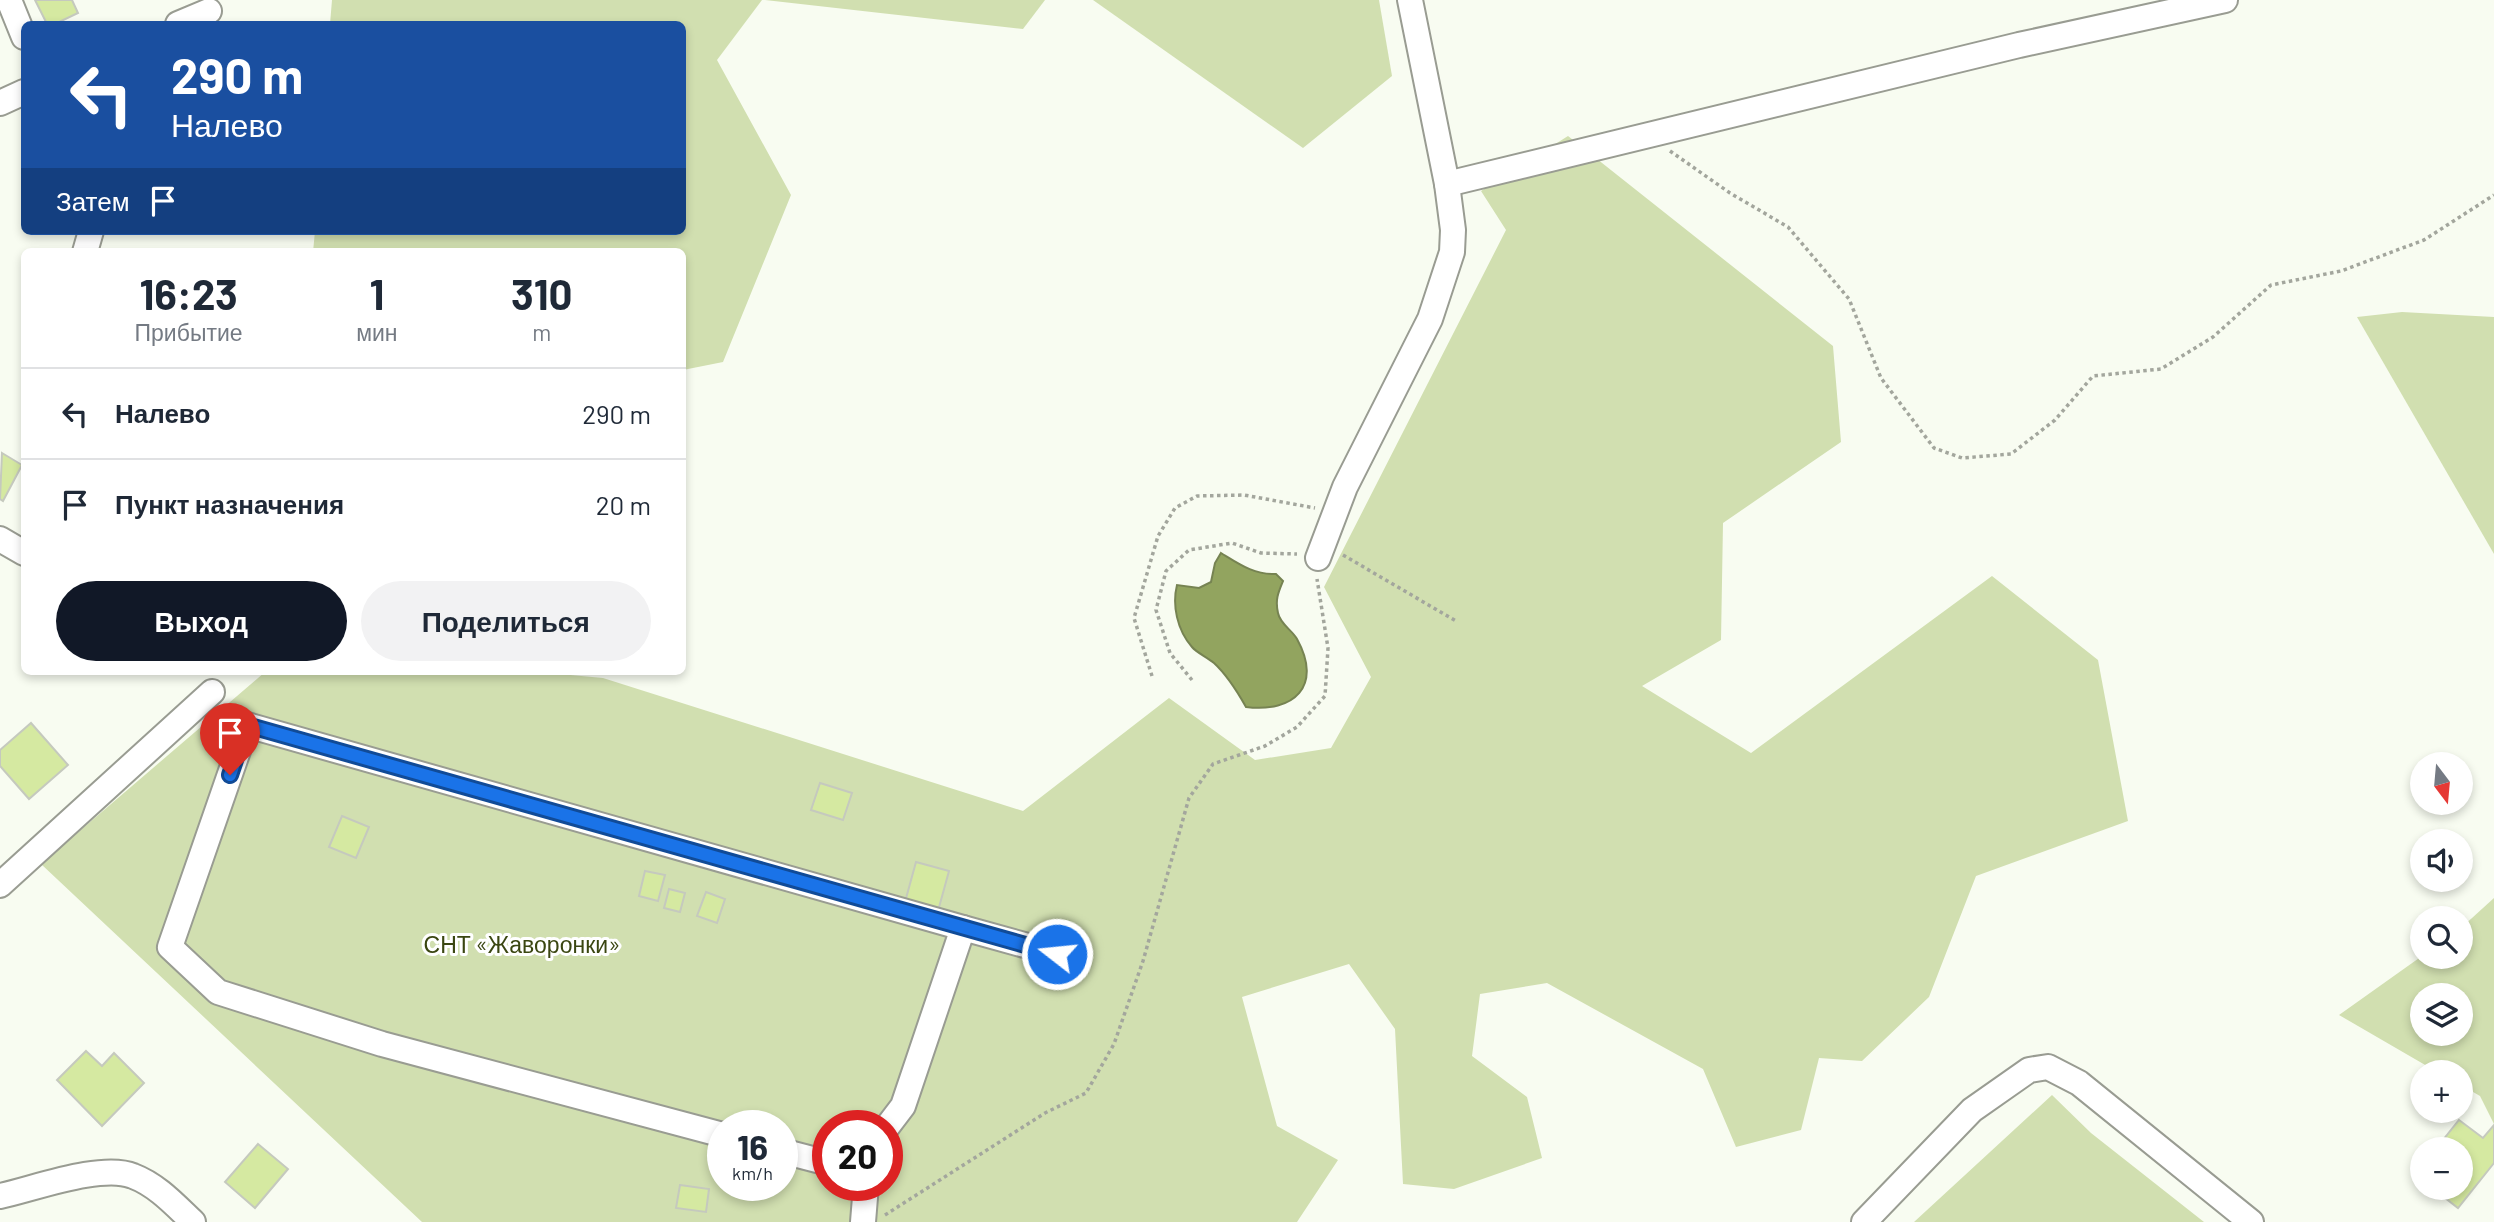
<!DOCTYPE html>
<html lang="ru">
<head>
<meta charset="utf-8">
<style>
  :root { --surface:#fff; --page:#f2f2f3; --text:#1f2937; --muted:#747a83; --line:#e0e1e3; --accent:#111827 }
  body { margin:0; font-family:Barlow,sans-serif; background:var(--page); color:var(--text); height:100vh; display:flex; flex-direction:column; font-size:26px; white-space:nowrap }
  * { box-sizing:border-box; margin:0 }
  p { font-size:23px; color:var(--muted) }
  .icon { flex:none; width:38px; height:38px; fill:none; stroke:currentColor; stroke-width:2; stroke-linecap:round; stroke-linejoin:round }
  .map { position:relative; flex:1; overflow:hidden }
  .drawer { position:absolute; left:21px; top:248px; width:665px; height:427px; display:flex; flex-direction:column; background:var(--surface); border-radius:10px; box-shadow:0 4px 10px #0003 }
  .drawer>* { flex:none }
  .guide { position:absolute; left:21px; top:21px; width:665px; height:214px; border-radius:10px; box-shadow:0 4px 10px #0003; background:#1a4fa0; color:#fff; overflow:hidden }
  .needle { width:46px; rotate:164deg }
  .fabs { position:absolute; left:2410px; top:752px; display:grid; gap:14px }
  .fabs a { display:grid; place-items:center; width:63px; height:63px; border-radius:50%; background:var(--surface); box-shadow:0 4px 10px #0003; font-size:35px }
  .speed { position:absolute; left:707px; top:1110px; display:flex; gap:14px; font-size:35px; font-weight:700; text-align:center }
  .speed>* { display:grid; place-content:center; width:91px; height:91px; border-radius:50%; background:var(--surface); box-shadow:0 4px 10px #0003; line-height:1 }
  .speed small { font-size:18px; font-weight:400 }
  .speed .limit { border:10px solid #d22; background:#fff; color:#111 }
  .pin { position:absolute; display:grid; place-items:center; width:60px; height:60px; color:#fff; margin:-72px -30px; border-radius:50% 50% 50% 0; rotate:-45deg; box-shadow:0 0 7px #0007 }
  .pin .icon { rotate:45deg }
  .me { position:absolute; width:77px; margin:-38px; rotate:286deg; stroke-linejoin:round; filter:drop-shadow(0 0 5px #0008) }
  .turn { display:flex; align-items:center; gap:24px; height:147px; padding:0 35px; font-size:32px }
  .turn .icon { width:91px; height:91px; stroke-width:2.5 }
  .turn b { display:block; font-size:49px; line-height:60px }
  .then { display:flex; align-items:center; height:66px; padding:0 35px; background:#0003; gap:14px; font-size:26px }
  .eta { display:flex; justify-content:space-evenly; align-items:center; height:119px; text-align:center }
  .eta b { font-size:42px; font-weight:700; line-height:49px }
  .action { display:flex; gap:14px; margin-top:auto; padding:14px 35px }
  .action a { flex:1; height:80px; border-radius:42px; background:var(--accent); color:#fff; font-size:28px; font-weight:700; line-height:80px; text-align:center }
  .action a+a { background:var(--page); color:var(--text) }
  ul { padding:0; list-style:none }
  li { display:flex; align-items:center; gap:21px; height:91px; padding:0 35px; border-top:2px solid var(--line) }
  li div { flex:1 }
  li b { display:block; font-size:26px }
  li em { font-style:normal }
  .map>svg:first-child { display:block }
  .green { fill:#d1dfb0; fill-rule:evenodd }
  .water { fill:#92a45f; stroke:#768352; stroke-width:2 }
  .building { fill:#d5e9a1; stroke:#c5c9be; stroke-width:2 }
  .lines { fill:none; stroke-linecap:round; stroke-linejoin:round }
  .minor-casing { stroke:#999c92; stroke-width:28 }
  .path { stroke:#a3a69d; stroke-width:3.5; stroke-dasharray:3.5 3.5; stroke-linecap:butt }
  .minor { stroke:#fff; stroke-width:24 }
  .route-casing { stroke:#114b97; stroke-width:18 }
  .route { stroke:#1a73e8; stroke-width:12 }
  .labels { text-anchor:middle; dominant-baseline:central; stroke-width:6; stroke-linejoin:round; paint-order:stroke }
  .park-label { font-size:23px; fill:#3a4611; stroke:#fff }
</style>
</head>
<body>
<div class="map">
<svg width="2494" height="1222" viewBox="0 0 2494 1222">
  <rect width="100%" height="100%" fill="#f8fcf1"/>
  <g class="green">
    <polygon points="332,0 762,0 717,60 791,195 723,362 683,370 682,252 313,252 315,231 682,231 682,24 330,24"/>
    <polygon points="765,0 1045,0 1023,29"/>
    <polygon points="1093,0 1379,0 1392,76 1303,148"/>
    <path d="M1568 136 1833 346 1841 442 1723 523 1721 640 1642 686 1751 753 1992 576 2098 660 2128 821 1976 876 1929 997 1862 1061 1819 1058 1801 1130 1736 1147 1703 1069 1547 983 1480 994 1472 1056 1527 1097 1542 1158 1454 1189 1403 1184 1395 1029 1349 964 1242 997 1277 1126 1338 1160 1297 1222H422L41 864 265 672H538L603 678 1023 811 1169 698 1255 760 1331 748 1371 677 1324 587 1506 230 1481 191ZM723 1125H782V1185H723ZM828 1125H887V1185H828Z"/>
    <polygon points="2402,312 2494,317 2494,554 2357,317"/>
    <path d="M2494 898V1124L2480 1096 2461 1085 2460 1073H2439L2339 1015 2422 956 2460 957 2461 928ZM2422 996H2460V1034H2422Z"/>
    <polygon points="2052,1095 2091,1133 2204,1222 1914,1222"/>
  </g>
  <path class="water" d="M1221 553C1239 564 1254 575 1276 574L1283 581C1278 593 1275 600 1278 613 1280 624 1292 630 1297 639 1323 686 1294 713 1246 707 1237 691 1227 675 1214 663 1207 657 1197 653 1192 647 1177 630 1172 605 1177 585L1199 588 1211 582 1215 563Z"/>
  <g class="building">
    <polygon points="35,0 72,0 78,13 55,24 47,24"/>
    <polygon points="2,453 22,465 3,501 0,499"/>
    <polygon points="31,723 68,765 29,799 0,766 0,750"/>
    <polygon points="820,783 852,793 843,820 811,810"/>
    <polygon points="342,816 369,827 356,858 329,847"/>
    <polygon points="916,862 949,871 938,911 905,902"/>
    <polygon points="645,871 665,875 658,901 639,896"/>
    <polygon points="669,889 685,893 680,912 664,908"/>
    <polygon points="706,892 725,899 717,923 697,916"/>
    <polygon points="86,1051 102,1066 114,1053 144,1083 102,1126 57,1080"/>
    <polygon points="2459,1120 2483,1138 2494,1125 2494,1163 2458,1208 2440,1194 2444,1188 2460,1188 2460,1150 2435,1150"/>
    <polygon points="258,1144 288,1169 255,1208 225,1182"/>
    <polygon points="680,1185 709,1189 706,1212 676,1208"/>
  </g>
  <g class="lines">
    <g class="minor-casing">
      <g id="minor">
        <polyline points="9,0 24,37"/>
        <polyline points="178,24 209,11"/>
        <polyline points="0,103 24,92"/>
        <polyline points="1447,184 2019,45 2225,0"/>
        <polyline points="85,252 91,231"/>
        <polyline points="0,539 24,553"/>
        <polyline points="1318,558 1345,487 1430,319 1452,252 1453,230 1447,184 1410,0"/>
        <polyline points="0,885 212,692"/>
        <polyline points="887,1127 903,1106 963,928 1057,954"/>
        <polyline points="723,1135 382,1044 218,992 170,947 247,725 963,928"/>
        <polyline points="782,1151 828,1163"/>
        <path d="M0 1196C33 1189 102 1163 133 1176 157 1185 175 1205 193 1222"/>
        <polyline points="863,1222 866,1185"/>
        <polyline points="1864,1222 1972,1110 2029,1070 2048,1067 2079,1083 2251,1222"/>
      </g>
    </g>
    <g class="path">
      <polyline points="1670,151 1730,193 1788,227 1849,299 1881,378 1934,448 1962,458 2011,454 2055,420 2093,376 2161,369 2213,337 2271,285 2341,271 2424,240 2494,195"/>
      <polyline points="1343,555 1456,621"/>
      <polyline points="1152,676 1134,618 1158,536 1175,508 1197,496 1244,495 1315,508"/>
      <polyline points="1192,680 1170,653 1156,610 1166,571 1189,550 1232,543 1261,553 1297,554"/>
      <polyline points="885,1215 1045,1113 1086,1093 1114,1044 1143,961 1189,798 1213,764 1265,746 1297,727 1325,696 1328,648 1317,579"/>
    </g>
    <use href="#minor" class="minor"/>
  </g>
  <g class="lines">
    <g class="route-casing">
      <polyline id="route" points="230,775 247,725 1057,954"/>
    </g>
    <use href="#route" class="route"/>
  </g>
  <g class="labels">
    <g class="park-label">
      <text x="522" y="944">СНТ «Жаворонки»</text>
    </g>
  </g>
</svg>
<div class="fabs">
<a><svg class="needle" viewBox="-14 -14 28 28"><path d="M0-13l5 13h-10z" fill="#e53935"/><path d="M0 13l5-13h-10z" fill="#747a83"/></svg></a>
<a><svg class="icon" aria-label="sound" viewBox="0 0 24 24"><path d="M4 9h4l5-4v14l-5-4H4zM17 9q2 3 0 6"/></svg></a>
<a><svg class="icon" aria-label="search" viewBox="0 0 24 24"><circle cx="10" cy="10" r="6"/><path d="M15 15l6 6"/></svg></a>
<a><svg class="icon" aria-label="layers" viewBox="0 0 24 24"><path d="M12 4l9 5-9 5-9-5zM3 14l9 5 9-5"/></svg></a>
<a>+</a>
<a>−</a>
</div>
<div class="speed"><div>16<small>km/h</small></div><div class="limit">20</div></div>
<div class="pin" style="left:230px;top:775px;background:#d93025"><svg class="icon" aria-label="arrive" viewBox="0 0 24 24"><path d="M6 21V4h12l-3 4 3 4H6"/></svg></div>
<svg class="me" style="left:1057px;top:954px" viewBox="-20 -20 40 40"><circle r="17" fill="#1a73e8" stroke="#fff" stroke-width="3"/><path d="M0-11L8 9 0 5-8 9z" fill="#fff"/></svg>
<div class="guide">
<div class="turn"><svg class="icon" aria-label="left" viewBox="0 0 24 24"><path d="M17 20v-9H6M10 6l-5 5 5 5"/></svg><div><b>290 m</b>Налево</div></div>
<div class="then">Затем<svg class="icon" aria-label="arrive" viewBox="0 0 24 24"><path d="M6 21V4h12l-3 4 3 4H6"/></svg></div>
</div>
<section class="drawer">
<div class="eta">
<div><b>16:23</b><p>Прибытие</p></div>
<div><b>1</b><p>мин</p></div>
<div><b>310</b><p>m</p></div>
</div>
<ul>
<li><svg class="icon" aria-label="left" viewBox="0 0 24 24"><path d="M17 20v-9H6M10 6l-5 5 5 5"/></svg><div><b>Налево</b></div><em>290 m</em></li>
<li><svg class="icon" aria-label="arrive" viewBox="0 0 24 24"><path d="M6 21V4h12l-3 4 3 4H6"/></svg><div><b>Пункт назначения</b></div><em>20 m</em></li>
</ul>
<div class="action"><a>Выход</a><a>Поделиться</a></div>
</section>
</div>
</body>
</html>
